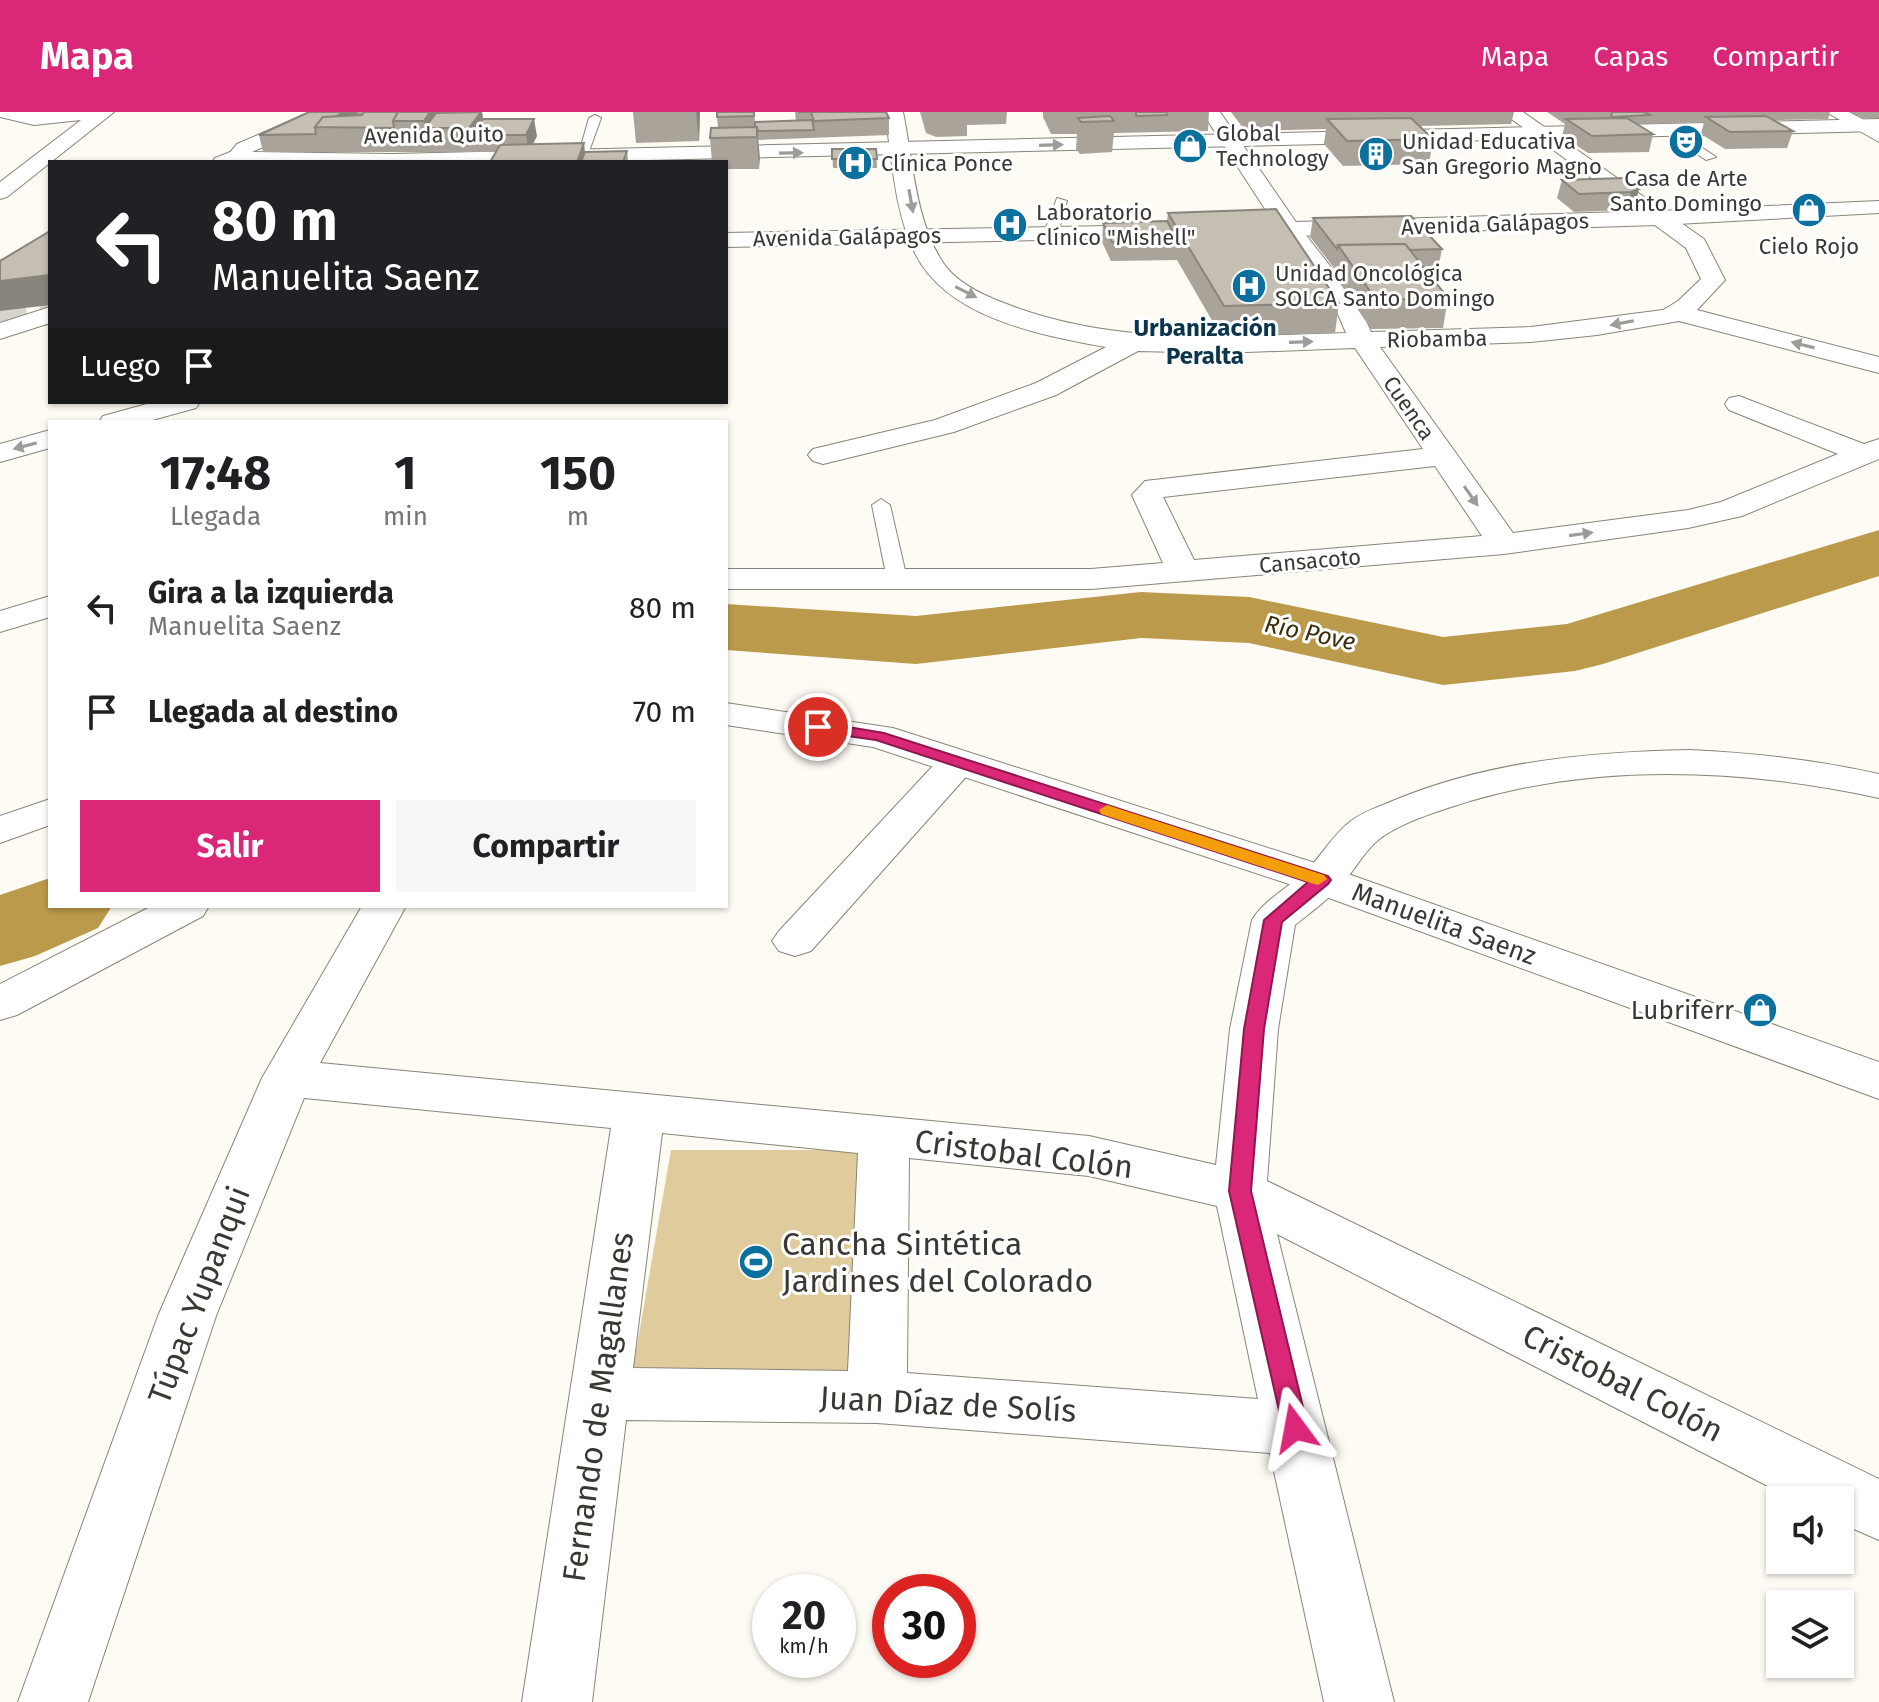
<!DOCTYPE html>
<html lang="es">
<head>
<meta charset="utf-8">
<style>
  :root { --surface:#fff; --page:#f6f6f6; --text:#202124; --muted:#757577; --accent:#db2777 }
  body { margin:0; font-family:"Fira Sans",sans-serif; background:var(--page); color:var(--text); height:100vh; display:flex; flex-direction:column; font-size:30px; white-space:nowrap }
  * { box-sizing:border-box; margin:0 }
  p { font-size:26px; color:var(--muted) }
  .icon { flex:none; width:44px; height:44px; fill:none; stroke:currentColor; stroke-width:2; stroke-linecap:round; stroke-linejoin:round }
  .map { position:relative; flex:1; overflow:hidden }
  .panel { position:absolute; left:48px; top:308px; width:680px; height:488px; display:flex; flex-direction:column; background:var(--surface); border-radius:0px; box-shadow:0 2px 6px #0004 }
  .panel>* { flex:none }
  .banner { position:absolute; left:48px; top:48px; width:680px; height:244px; border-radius:0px; box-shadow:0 2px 6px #0004; background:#202124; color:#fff; overflow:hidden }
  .buttons { position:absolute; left:1766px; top:1374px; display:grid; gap:16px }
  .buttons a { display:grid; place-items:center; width:88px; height:88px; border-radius:0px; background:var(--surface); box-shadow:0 2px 6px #0004; font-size:40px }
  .speed { position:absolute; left:752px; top:1462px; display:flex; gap:16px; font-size:40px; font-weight:700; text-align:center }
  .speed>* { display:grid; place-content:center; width:104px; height:104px; border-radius:50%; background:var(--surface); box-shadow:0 2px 6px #0004; line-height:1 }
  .speed small { font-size:20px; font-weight:400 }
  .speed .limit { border:12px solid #d22; background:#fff; color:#111 }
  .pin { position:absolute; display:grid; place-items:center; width:68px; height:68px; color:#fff; margin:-34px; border:4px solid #fff; border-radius:50%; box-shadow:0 2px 8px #0007 }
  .me { position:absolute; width:88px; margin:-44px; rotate:347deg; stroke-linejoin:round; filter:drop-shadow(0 0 6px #0008) }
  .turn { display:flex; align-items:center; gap:28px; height:168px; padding:0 32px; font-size:36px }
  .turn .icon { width:104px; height:104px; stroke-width:2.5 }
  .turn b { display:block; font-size:56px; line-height:68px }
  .then { display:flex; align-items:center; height:76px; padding:0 32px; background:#0003; gap:16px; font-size:30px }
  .eta { display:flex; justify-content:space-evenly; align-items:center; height:136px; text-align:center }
  .eta b { font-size:48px; font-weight:700; line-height:56px }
  .action { display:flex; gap:16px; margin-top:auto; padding:16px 32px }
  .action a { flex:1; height:92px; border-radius:0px; background:var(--accent); color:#fff; font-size:32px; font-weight:700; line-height:92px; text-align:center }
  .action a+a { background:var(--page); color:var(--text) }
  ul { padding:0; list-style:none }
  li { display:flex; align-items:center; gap:24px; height:104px; padding:0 32px }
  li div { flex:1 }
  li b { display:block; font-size:30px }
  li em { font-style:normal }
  header { display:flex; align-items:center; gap:48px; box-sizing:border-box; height:112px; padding:0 40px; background:var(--accent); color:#fff }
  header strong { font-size:38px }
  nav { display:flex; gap:44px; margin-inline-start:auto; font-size:28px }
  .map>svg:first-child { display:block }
  .green { fill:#e0cb9d }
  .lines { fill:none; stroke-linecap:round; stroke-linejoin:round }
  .river { fill:#bb9a4b; fill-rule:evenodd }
  .primary-tunnel { stroke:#d7d4cd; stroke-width:28; stroke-dasharray:28 14; stroke-linecap:butt }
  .lane-casing { stroke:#898479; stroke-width:2 }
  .street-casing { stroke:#898479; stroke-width:2 }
  .secondary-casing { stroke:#898479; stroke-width:2 }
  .primary-casing { stroke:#898479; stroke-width:2 }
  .lane { fill:#fff; fill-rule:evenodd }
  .street { fill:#fff; fill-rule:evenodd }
  .secondary { fill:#fff; fill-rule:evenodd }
  .primary { fill:#fff; fill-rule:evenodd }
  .wall { fill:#a9a39a }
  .shaded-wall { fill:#89857d }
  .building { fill:#c4beb3; stroke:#89857d; stroke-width:2 }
  .oneway { fill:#9c9c99 }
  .route { fill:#db2777; stroke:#8e194d; stroke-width:2 }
  .slow { fill:#f59e0b }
  .labels { text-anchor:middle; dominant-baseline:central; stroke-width:6; stroke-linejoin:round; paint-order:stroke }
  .far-poi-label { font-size:22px; fill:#3a3833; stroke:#fff; text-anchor:start }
  .far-street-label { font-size:22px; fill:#3a3833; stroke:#fff }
  .far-neighbourhood-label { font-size:24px; font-weight:bold; fill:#0a354b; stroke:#fff }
  .far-water-label { font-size:24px; font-style:italic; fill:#3b2d09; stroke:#fff }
  .street-label { font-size:26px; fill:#3a3833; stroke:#fff }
  .poi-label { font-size:26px; fill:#3a3833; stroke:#fff; text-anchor:end }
  .near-street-label { font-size:32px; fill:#3a3833; stroke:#fff }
  .near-poi-label { font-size:32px; fill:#3a3833; stroke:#fff; text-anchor:start }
</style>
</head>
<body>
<header>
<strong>Mapa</strong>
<nav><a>Mapa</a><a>Capas</a><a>Compartir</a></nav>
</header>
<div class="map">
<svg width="1879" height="1590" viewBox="0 0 1879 1590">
  <rect width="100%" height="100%" fill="#fefbf4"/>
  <polygon class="green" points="671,1038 867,1038 854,1263 632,1262"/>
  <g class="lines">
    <g class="river">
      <polygon points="1879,418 1879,464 1603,552 1575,559 1443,573 1249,531 1141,526 916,552 726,538 726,492 916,504 1141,480 1249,485 1443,525 1567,512"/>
      <polygon points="50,766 50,794 112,794 98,816 35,844 0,854 0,783"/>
    </g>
    <polyline class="primary-tunnel" points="0,209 50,199"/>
    <g class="lane-casing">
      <g id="lane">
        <polygon points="595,3 601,6 587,45 577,48 589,6"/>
        <polygon points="1665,16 1673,16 1716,45 1706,48 1665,20"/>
        <polygon points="1057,86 1067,89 1058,121 1051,125 1044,121"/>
        <polygon points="881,387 890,393 907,467 897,473 887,467 872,393"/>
      </g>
    </g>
    <g class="street-casing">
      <g id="street">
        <path d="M885 0H903C913 48 915 110 944 152 957 171 983 183 1004 191 1115 235 1230 224 1346 221L1332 188 1282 123 1202 0H1220L1298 113 1356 187 1371 220 1531 215 1663 198 1678 189 1701 167 1686 136 1502 0H1523L1704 127 1725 168 1697 198 1879 245V261L1679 209 1597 223 1531 230 1380 235 1513 421 1688 398 1721 390 1838 342 1729 298 1725 292 1729 286 1739 284 1864 332 1879 327V347L1742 404 1688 416 1504 442 1091 477H726V457H1091L1163 451 1132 383 1145 369 1423 337 1355 236 1221 241 1138 239 1056 283 954 320 823 352 813 349 808 343 813 337 935 308 1036 271 1106 235C1040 223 945 206 914 139 894 97 892 46 885 0ZM1435 354 1482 424 1194 448 1163 385Z"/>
        <polygon points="1826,0 1849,0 1879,16 1879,30"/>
        <polygon points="50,484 50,505 0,520 0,499"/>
        <polygon points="958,638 972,642 978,650 972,658 811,839 795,844 779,839 772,829 779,819 944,642"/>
        <path d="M1690 638C1755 641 1816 648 1879 662V686C1745 657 1603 650 1470 689 1442 698 1410 707 1385 723 1366 735 1356 757 1341 773 1328 788 1311 800 1295 813L1278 917 1267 1069 1879 1367V1428L1840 1411V1388H1795L1277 1122 1394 1590H1324L1270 1341 877 1311 626 1308 592 1590H522L611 1016 304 986 216 1204 88 1590H18L158 1204 262 966 362 794H406L320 951 1089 1024 1216 1053 1230 917 1252 808C1265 787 1288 776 1306 759 1322 744 1333 722 1351 709 1364 699 1381 694 1395 688 1489 649 1590 640 1690 638ZM662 1021 858 1041 848 1259 633 1256ZM909 1046 1089 1064 1217 1094 1258 1287 907 1261Z"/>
        <polygon points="152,794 209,794 203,804 17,903 0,908 0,872"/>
      </g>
    </g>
    <g class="secondary-casing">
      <g id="secondary">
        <polygon points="238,37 248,43 245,47 212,50 215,46"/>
        <polygon points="1879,89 1879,101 1658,113 1230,126 1219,119 1230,112 1658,99"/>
        <polygon points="1161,113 1169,115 1172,120 1169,125 726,135 726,121"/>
        <polygon points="50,195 50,211 0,227 0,211"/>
        <polygon points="154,290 200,290 196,296 145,310 99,310 103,304"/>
        <polygon points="50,318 50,336 0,350 0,332"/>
        <polygon points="726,591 893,616 1337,758 1879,950 1879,987 1307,778 873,635 726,613"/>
        <polygon points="50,687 50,713 0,731 0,704"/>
      </g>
    </g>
    <g class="primary-casing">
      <g id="primary">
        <polygon points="0,0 114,0 7,85 0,87 0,70 81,8 34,13 0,5"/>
        <polygon points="311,0 336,0 334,4 252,40 392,42 1879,7 1879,19 562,50 243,50 231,47 228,43 237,32"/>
      </g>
    </g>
    <use href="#lane" class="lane"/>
    <use href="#street" class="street"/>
    <use href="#secondary" class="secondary"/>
    <use href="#primary" class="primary"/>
  </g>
  <g class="wall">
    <polygon points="309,0 482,0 483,7 537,24 532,32 585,40 627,39 628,48 495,40 263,40 259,23"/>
    <polygon points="633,0 700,0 699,29 636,31"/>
    <polygon points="754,0 755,10 796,9 795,0 886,0 889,6 889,23 758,28 759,57 726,57 726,50 712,50 710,26 718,15 717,5"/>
    <polygon points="920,0 1007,0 1006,12 967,13 967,24 936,25 926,21"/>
    <polygon points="1043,0 1209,0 1208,19 1114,21 1112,40 1080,42 1076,37 1077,22 1051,22 1043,5"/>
    <polygon points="1231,0 1514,0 1511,12 1420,14 1433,27 1429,52 1343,54 1324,32 1326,17 1256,19 1243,16"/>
    <polygon points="1547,0 1830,0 1828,7 1775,8 1793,19 1787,36 1725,37 1701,22 1704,10 1647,12 1636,12 1653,22 1649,40 1588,41 1562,24 1565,12"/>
    <polygon points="1850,0 1879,0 1879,6 1863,6"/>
    <polygon points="832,37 876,37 877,56 833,56"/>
    <polygon points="1562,68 1639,77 1634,95 1626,98 1574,100 1557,86"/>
    <polygon points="1168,101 1339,191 1335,221 1221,224 1177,148 1111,149 1102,130 1103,111 1167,109"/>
    <polygon points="1313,106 1442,137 1438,157 1425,157 1448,186 1443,216 1371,217 1333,161 1334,156 1310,125"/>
  </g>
  <g class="shaded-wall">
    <polygon points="344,0 357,0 360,10 329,8"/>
    <polygon points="430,0 441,0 444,16 425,16 424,9"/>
    <polygon points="482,0 485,23 470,23 469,16"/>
    <polygon points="696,0 700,0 699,29"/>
    <polygon points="534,7 537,24 529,40 526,23"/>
    <polygon points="757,15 760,46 759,57 757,25"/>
    <polygon points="584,31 586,50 577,50"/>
    <polygon points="1639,77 1634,95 1626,98 1631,80"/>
    <polygon points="50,163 50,193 0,199 0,169"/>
  </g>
  <g class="building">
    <polygon points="309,0 344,0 335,5 323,5 315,15 316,22 259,23"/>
    <polygon points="364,0 398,0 393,9 394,16 315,15 323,5 362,3"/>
    <polygon points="398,0 430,0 424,9 393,9"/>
    <polygon points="481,0 469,16 425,16 436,1"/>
    <polygon points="717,0 754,0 754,4 717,5"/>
    <polygon points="798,0 886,0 889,6 814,9 811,0"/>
    <polygon points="1136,0 1166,0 1167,3 1136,4"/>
    <polygon points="1612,0 1644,0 1650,3 1611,5"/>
    <polygon points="1110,4 1114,9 1081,10 1078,6"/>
    <polygon points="1766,4 1793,19 1730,20 1706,5"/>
    <polygon points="1411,6 1433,27 1347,29 1327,7"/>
    <polygon points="1627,6 1653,22 1592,24 1566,7"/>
    <polygon points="483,7 534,7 526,23 470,23"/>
    <polygon points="812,8 814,18 758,19 757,15 755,15 755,10"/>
    <polygon points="757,15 757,25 710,26 711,16"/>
    <polygon points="584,31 577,50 490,50 500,33"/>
    <polygon points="832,37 876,37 877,47 832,47"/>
    <polygon points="627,39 623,50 581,50 585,40"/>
    <polygon points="1624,66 1639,77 1631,80 1579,82 1562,68"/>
    <polygon points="1276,97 1339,191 1224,194 1168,101"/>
    <polygon points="1411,104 1442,137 1410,138 1405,132 1338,133 1337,137 1313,106"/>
    <polygon points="1167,109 1178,129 1112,130 1103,111"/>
    <polygon points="50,119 50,163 0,169 0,149"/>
    <polygon points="1405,132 1448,186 1376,188 1338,133"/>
  </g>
  <defs><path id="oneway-solid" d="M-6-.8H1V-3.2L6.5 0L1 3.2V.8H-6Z" transform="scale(2)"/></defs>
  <g class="oneway">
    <use href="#oneway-solid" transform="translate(1051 33) rotate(-2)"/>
    <use href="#oneway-solid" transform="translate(791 41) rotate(-1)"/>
    <use href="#oneway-solid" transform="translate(911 89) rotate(80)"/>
    <use href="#oneway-solid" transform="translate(966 180) rotate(27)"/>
    <use href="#oneway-solid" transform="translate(1622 211) rotate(169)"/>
    <use href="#oneway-solid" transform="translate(1301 230) rotate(-2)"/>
    <use href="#oneway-solid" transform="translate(1803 233) rotate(-166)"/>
    <use href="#oneway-solid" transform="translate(25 334) rotate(165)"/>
    <use href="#oneway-solid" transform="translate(1471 384) rotate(55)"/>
    <use href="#oneway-solid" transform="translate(1581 422) rotate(-8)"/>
  </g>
  <polygon class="route" points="818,610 884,621 1328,764 1331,768 1328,772 1282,810 1264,917 1251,1079 1308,1316 1304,1324 1295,1327 1287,1324 1283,1316 1229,1079 1244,917 1264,808 1308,770 876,628 812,619 810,615"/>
  <polygon class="slow" points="1107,693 1324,763 1327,767 1318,773 1311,771 1101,702 1099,698"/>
  <defs>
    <g id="theatre-disc" transform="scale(1.8)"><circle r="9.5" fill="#0b709d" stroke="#fff"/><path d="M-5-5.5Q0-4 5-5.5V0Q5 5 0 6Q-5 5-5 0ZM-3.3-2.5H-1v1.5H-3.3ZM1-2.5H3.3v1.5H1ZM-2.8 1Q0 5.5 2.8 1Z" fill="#fff"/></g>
    <g id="shop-disc" transform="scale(1.8)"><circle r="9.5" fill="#0b709d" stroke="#fff"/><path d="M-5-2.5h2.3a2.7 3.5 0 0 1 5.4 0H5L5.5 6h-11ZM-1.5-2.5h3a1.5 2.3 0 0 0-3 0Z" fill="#fff"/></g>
    <g id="building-disc" transform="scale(1.8)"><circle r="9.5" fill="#0b709d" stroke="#fff"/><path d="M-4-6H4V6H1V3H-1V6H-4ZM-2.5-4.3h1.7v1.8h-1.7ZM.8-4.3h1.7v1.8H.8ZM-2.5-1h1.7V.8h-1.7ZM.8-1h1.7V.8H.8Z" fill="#fff"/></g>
    <g id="hospital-disc" transform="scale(1.8)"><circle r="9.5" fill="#0b709d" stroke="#fff"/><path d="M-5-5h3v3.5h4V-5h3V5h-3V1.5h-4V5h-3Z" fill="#fff"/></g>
    <g id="stadium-disc" transform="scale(1.8)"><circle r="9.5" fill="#0b709d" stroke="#fff"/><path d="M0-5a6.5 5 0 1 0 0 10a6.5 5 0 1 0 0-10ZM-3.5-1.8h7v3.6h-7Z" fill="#fff"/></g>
  </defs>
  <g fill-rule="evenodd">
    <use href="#theatre-disc" x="1686" y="30"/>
    <use href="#shop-disc" x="1190" y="34"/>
    <use href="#building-disc" x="1376" y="42"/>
    <use href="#hospital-disc" x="855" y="51"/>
    <use href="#shop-disc" x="1809" y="98"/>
    <use href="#hospital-disc" x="1010" y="113"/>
    <use href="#hospital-disc" x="1249" y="174"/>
    <use href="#shop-disc" x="1760" y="898"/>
    <use href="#stadium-disc" x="756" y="1150"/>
  </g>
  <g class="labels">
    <g class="far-poi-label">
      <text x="1216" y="21">Global<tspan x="1216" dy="25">Technology</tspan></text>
      <text x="1402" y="29">Unidad Educativa<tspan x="1402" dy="25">San Gregorio Magno</tspan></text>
      <text x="881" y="51">Clínica Ponce</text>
      <text x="1686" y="66" text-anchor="middle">Casa de Arte<tspan x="1686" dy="25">Santo Domingo</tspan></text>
      <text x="1036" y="100">Laboratorio<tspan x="1036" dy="25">clínico "Mishell"</tspan></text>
      <text x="1809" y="134" text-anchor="middle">Cielo Rojo</text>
      <text x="1275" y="161">Unidad Oncológica<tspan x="1275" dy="25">SOLCA Santo Domingo</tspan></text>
    </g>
    <g class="far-street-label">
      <text transform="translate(434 23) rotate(-1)">Avenida Quito</text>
      <text transform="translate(1495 112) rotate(-2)">Avenida Galápagos</text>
      <text transform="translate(847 125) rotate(-1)">Avenida Galápagos</text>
      <text transform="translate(1437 227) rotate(-1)">Riobamba</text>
      <text transform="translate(1409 296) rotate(55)">Cuenca</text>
      <text transform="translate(1310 449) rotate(-5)">Cansacoto</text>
    </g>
    <g class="far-neighbourhood-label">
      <text x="1205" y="216">Urbanización<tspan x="1205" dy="28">Peralta</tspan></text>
    </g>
    <g class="far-water-label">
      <text transform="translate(1310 521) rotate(12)">Río Pove</text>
    </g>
    <g class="street-label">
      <text transform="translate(1444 812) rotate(20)">Manuelita Saenz</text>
    </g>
    <g class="poi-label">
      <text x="1734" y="898">Lubriferr</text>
    </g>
    <g class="near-street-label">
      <text transform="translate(1024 1042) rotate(7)">Cristobal Colón</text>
      <text transform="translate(199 1183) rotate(-69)">Túpac Yupanqui</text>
      <text transform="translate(1623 1271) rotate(27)">Cristobal Colón</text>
      <text transform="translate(948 1292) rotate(3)">Juan Díaz de Solís</text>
      <text transform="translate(598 1295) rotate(-82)">Fernando de Magallanes</text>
    </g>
    <g class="near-poi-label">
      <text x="782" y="1132">Cancha Sintética<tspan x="782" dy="37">Jardines del Colorado</tspan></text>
    </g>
  </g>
</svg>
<div class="buttons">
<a><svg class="icon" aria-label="sound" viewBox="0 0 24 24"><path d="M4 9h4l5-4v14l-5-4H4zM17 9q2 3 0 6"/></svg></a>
<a><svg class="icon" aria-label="layers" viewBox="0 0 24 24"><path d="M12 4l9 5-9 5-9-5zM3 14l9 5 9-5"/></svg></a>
</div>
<div class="speed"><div>20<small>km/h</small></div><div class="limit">30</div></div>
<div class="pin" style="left:818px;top:615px;background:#d93025"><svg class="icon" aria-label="arrive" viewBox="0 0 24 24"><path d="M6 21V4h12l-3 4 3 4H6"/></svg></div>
<svg class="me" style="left:1295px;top:1316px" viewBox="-20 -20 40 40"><path d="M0-17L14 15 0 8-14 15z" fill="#db2777" stroke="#fff" stroke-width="4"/></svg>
<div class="banner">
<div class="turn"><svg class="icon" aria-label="left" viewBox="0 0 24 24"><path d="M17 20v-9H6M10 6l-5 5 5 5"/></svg><div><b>80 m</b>Manuelita Saenz</div></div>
<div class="then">Luego<svg class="icon" aria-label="arrive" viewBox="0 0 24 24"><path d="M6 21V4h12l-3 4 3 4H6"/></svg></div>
</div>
<section class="panel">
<div class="eta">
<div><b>17:48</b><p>Llegada</p></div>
<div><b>1</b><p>min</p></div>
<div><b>150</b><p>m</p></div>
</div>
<ul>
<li><svg class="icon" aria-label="left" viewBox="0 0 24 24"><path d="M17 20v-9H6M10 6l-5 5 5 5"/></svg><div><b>Gira a la izquierda</b><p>Manuelita Saenz</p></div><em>80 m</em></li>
<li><svg class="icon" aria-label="arrive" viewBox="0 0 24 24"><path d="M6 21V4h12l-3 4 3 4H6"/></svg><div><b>Llegada al destino</b></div><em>70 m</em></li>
</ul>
<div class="action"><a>Salir</a><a>Compartir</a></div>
</section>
</div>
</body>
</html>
